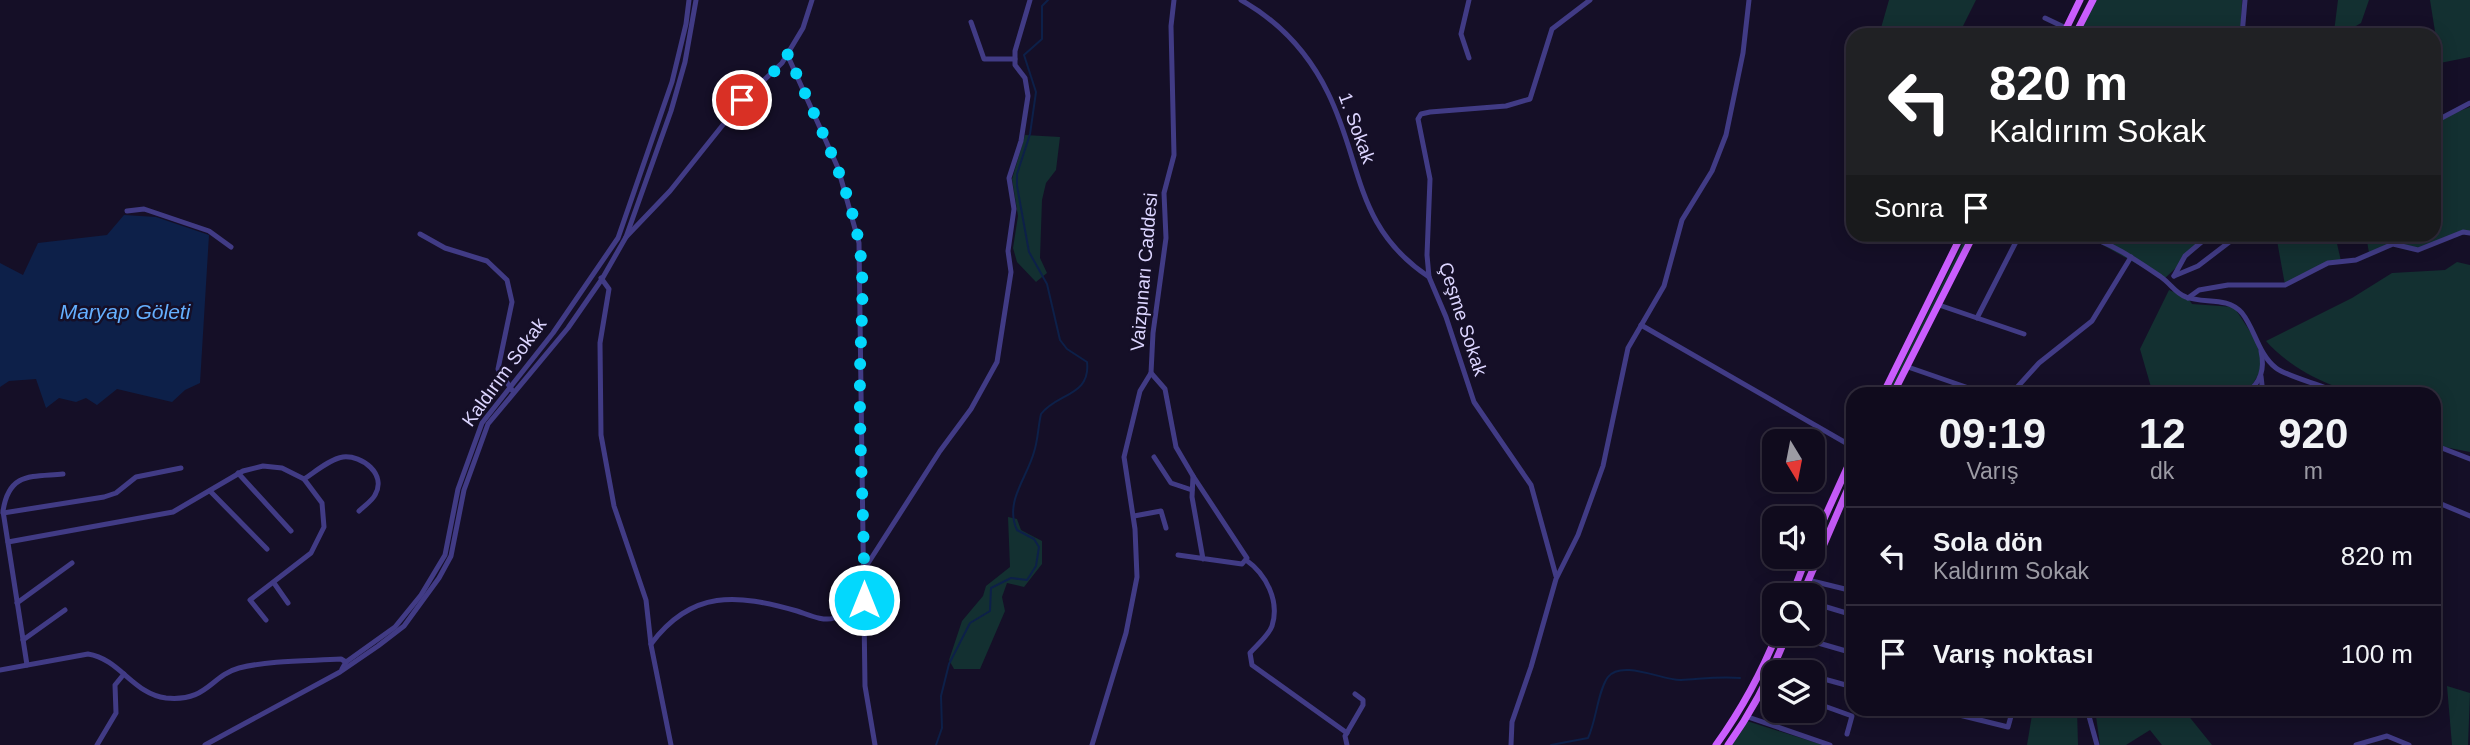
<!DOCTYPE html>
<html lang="tr">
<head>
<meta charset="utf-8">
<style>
  :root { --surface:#100b1d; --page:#1e192a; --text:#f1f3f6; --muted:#9c9ba4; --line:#302b3b }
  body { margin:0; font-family:Helvetica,sans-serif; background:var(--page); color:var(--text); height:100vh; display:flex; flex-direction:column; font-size:26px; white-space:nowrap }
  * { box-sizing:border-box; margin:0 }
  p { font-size:23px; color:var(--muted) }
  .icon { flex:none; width:38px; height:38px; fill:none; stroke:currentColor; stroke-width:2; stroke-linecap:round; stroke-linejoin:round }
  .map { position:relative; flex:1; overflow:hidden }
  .sheet { position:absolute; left:1846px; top:387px; width:595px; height:329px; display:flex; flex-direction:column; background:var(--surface); border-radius:21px; box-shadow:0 4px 18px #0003,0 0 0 2px var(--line) }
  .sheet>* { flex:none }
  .hud { position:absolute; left:1846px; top:28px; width:595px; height:214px; border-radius:21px; box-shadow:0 4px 18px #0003,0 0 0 2px var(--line); background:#202124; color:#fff; overflow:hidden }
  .needle { width:46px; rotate:170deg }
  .controls { position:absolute; left:1762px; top:429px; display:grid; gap:14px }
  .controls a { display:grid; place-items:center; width:63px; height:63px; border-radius:14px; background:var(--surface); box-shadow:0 4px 18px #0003,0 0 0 2px var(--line); font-size:35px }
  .pin { position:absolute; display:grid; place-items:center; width:60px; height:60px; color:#fff; margin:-30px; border:4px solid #fff; border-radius:50%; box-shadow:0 2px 7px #0007 }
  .me { position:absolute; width:77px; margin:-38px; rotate:0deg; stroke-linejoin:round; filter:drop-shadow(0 0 5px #0008) }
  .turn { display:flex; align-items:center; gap:24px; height:147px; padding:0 28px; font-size:32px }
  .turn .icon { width:91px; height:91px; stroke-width:2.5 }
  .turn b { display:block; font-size:49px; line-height:60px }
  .then { display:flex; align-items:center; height:66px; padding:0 28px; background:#0003; gap:14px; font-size:26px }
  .eta { display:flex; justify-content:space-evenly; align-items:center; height:119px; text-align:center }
  .eta b { font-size:42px; font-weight:700; line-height:49px }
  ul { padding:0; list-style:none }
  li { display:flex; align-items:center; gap:21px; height:98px; padding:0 28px; border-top:2px solid var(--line) }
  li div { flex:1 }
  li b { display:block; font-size:26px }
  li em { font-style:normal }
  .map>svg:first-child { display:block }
  .green { fill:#133031 }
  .water { fill:#0d2049 }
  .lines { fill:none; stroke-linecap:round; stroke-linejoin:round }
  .stream { stroke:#0d2049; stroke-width:2 }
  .minor { stroke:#413b85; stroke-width:5 }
  .major { stroke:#ca5dfe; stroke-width:7 }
  .route { stroke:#03d8fd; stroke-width:12; stroke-dasharray:0 21.6 }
  .labels { text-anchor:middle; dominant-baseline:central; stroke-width:5; stroke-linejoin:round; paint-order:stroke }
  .street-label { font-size:19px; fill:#dcd5ff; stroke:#150f27 }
  .water-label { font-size:21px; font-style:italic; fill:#64affe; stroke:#150f27 }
</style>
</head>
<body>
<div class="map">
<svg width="2470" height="745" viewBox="0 0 2470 745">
  <rect width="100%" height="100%" fill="#150f27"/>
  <g class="green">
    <polygon points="1889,0 1976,0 1963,26 1980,35 1879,35"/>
    <polygon points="2093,0 2242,0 2241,35 2075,35"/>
    <polygon points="2338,0 2369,0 2361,23 2344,33 2334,32"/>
    <polygon points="2430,0 2470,0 2470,57 2440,63"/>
    <polygon points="2470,107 2470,232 2418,250 2393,244 2369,253 2366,235 2434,234 2434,121"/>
    <polygon points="1025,135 1060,137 1056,170 1046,183 1042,200 1040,258 1047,273 1036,282 1017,262 1013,248 1018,216 1012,179"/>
    <polygon points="1967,235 1971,235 1891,394 1887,394"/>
    <polygon points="2066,235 2211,235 2164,279 2090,238"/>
    <polygon points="2276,235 2335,235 2341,261 2328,263 2285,285"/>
    <path d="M2457 262 2470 265V452L2434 445V394H2421L2411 385C2370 412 2295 375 2266 341L2352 298 2392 273 2445 270Z"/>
    <polygon points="2169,290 2188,298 2192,304 2234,307 2255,339 2264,365 2248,392 2153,394 2140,349"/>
    <polygon points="1008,517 1017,519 1021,530 1042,541 1042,564 1024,587 1007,583 1002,597 1005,611 980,669 954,669 949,660 962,621 983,596 986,586 1010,567"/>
    <polygon points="2447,686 2470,693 2468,745 2452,745"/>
    <polygon points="2033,709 2077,709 2078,745 2027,745"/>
    <polygon points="2095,709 2183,709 2212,745 2162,745 2150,730 2126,745 2100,745"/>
    <polygon points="1747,721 1823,745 1730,745"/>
  </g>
  <polygon class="water" points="124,215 156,217 209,235 200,383 185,390 172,402 117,389 97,405 86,398 76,402 59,398 46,408 36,379 9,381 0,387 0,263 23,275 38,243 107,235"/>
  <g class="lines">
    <g class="stream">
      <path d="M936 745 942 728 941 696 949 664 970 623 990 611 991 588 1011 578 1027 580 1036 566 1039 547 1034 539 1017 530C1004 502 1027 478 1034 452 1038 440 1038 427 1041 414 1057 393 1091 396 1087 362L1067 349 1060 340 1047 284 1029 252 1017 186V174L1030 134 1036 92 1024 55 1042 39V6L1048 0"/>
      <path d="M1551 745 1588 738C1596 722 1598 690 1608 677 1622 659 1664 681 1681 680 1701 679 1719 676 1740 678"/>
    </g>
    <g class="minor">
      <path d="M1241 0C1280 22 1308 52 1328 93 1363 164 1354 227 1429 277"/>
      <polyline points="1469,0 1461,34 1469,58"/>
      <polyline points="2045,18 2066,28"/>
      <polyline points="971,22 984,59 1015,59"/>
      <polyline points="2242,35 2245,0"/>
      <polyline points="787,54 838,168 859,243 865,686 875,745"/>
      <polyline points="2434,122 2470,103"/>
      <polyline points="127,211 144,209 209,231 231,247"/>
      <polyline points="420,234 445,248 487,261 507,280 512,302 498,369 512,390"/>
      <path d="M2081 234C2110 242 2136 260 2161 277 2170 283 2176 294 2186 297 2204 304 2227 296 2242 313 2255 329 2258 354 2276 368 2288 377 2323 385 2340 394"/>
      <polyline points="626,237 670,191 742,101 782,63 803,28 812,0"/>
      <polyline points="2174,276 2198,266 2232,240 2245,234"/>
      <polyline points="2174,276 2185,256 2211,234"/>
      <polyline points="601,278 609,289 600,343 601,435 614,506 646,600 651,645 671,745"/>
      <polyline points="2188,298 2199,290 2228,285 2285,285 2328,263 2356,260 2393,244 2418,250 2463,232 2470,233"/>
      <polyline points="1939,305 2024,334"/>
      <polyline points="1977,318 2020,234"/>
      <polyline points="1641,325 1853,447"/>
      <polyline points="1908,367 1986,394"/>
      <polyline points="1151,373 1165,389 1176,447 1193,476"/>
      <polyline points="2261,376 2263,394"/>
      <polyline points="2011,394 2039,363 2092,321 2131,257"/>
      <path d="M2246 394C2261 382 2265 369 2261 351"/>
      <polyline points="2434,445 2470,459"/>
      <polyline points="1154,457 1171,483 1192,490"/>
      <polyline points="238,473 291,531"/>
      <path d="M304 479C315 472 330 459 343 457 362 455 387 474 375 495 372 501 364 506 359 511"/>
      <polyline points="210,491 267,549"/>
      <polyline points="2434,501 2470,516"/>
      <polyline points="3,513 104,497 116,493 136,477 181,468"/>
      <polyline points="1134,516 1161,511 1166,528"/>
      <polyline points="8,542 173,512 243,471 263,466 282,468 304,479 322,503 324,527 311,553 250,600 266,620"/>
      <polyline points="1178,555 1242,564 1247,558 1193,476 1192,497 1203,559"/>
      <path d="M1246 560C1266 574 1280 601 1272 626 1269 635 1257 645 1250 653L1252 665 1347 733"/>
      <polyline points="865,568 940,451 971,409 997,362 1011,272 1008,251 1014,209 1009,178 1021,141 1028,96 1025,78 1015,65 1015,51 1030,0"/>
      <polyline points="1556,576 1531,485 1474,402 1446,317 1429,277 1427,255 1430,179 1418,119 1421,114 1430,112 1506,106 1530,99 1552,29 1590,0"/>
      <polyline points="1808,580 1853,591"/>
      <polyline points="274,583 288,603"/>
      <polyline points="17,603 72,563"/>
      <polyline points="1813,603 1853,615"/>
      <polyline points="1787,634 1853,653"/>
      <polyline points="23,640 65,610"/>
      <path d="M651 644C692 589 737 594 797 611 807 614 823 622 834 618 846 615 851 586 865 576"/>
      <path d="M27 665 3 511C9 472 31 477 63 474"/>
      <polyline points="1775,665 1800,672"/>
      <polyline points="342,669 346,662 395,627 421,595 445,555 458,489 482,423 553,333 618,238 672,82 686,24 689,0"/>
      <path d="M0 670 88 654C120 659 133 694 166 698 208 702 210 676 239 668 271 660 308 661 341 659L346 662"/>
      <polyline points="1813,676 1853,687"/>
      <polyline points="1767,681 1774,687"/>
      <polyline points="1846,685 1853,656"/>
      <polyline points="1813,702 1852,716 1847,734"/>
      <polyline points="1935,709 2008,727 2013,709"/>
      <polyline points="2087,709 2097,745"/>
      <polyline points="1748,717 1830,745"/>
      <polyline points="97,745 116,713 115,685 124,674"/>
      <polyline points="205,745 340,672 378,646 404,626 439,578 451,556 464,490 488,424 568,328 602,279 626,237 671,111 685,62 696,0"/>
      <polyline points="1092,745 1126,633 1137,577 1135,529 1124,457 1140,391 1151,373 1153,333 1166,238 1164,193 1174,155 1171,26 1174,0"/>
      <polyline points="1347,745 1345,736 1363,705 1363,700 1355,694"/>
      <polyline points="1511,745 1512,722 1531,667 1556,579 1578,535 1603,466 1628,348 1664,286 1682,220 1712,171 1726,135 1743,53 1749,0"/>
      <polyline points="2356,745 2387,736 2409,745"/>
    </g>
    <g class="major">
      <polyline points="2063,35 2080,0"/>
      <polyline points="2075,35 2093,0"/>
      <polyline points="1883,394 1962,234"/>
      <polyline points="1893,394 1974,234"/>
      <polyline points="1813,543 1853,455"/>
      <polyline points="1792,595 1807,556"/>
      <polyline points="1802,595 1853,477"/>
      <path d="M1716 745C1741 710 1761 674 1777 634"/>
      <path d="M1728 745C1753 710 1772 673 1787 634"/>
    </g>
  </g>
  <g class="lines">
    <path class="route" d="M742 100 773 73 788 54C814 117 847 176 859 243 866 287 860 333 860 377 859 451 865 526 864 600"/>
  </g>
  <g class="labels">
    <g class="street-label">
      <text transform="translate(1357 128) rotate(70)">1. Sokak</text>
      <text transform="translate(1144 272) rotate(-85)">Vaizpınarı Caddesi</text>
      <text transform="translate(1463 319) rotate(72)">Çeşme Sokak</text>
      <text transform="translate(504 372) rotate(-54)">Kaldırım Sokak</text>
    </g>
    <g class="water-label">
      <text x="125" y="311">Maryap Göleti</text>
    </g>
  </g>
</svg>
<div class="controls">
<a><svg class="needle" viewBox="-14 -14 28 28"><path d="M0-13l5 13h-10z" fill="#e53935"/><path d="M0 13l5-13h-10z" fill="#9c9ba4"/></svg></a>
<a><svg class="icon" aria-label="sound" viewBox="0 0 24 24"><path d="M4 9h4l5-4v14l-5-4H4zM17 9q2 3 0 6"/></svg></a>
<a><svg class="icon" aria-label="search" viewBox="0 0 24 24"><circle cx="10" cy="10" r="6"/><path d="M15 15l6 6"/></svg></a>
<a><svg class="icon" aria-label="layers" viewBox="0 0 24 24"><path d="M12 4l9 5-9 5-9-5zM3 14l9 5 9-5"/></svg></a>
</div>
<div class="pin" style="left:742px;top:100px;background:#d93025"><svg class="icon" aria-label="arrive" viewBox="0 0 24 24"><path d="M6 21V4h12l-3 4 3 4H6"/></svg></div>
<svg class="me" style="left:864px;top:600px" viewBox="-20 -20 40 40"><circle r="17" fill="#03d8fd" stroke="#fff" stroke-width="3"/><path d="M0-11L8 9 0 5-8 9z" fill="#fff"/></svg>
<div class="hud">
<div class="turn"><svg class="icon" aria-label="left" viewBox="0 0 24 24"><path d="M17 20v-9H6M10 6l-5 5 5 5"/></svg><div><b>820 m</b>Kaldırım Sokak</div></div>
<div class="then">Sonra<svg class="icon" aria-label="arrive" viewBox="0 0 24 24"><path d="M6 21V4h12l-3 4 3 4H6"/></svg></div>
</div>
<section class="sheet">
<div class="eta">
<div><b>09:19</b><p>Varış</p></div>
<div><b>12</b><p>dk</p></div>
<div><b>920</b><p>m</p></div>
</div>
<ul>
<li><svg class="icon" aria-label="left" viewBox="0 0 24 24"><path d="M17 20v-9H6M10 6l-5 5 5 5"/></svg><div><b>Sola dön</b><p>Kaldırım Sokak</p></div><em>820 m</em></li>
<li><svg class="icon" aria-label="arrive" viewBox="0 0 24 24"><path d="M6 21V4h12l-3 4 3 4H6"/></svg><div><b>Varış noktası</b></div><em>100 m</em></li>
</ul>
</section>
</div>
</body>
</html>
